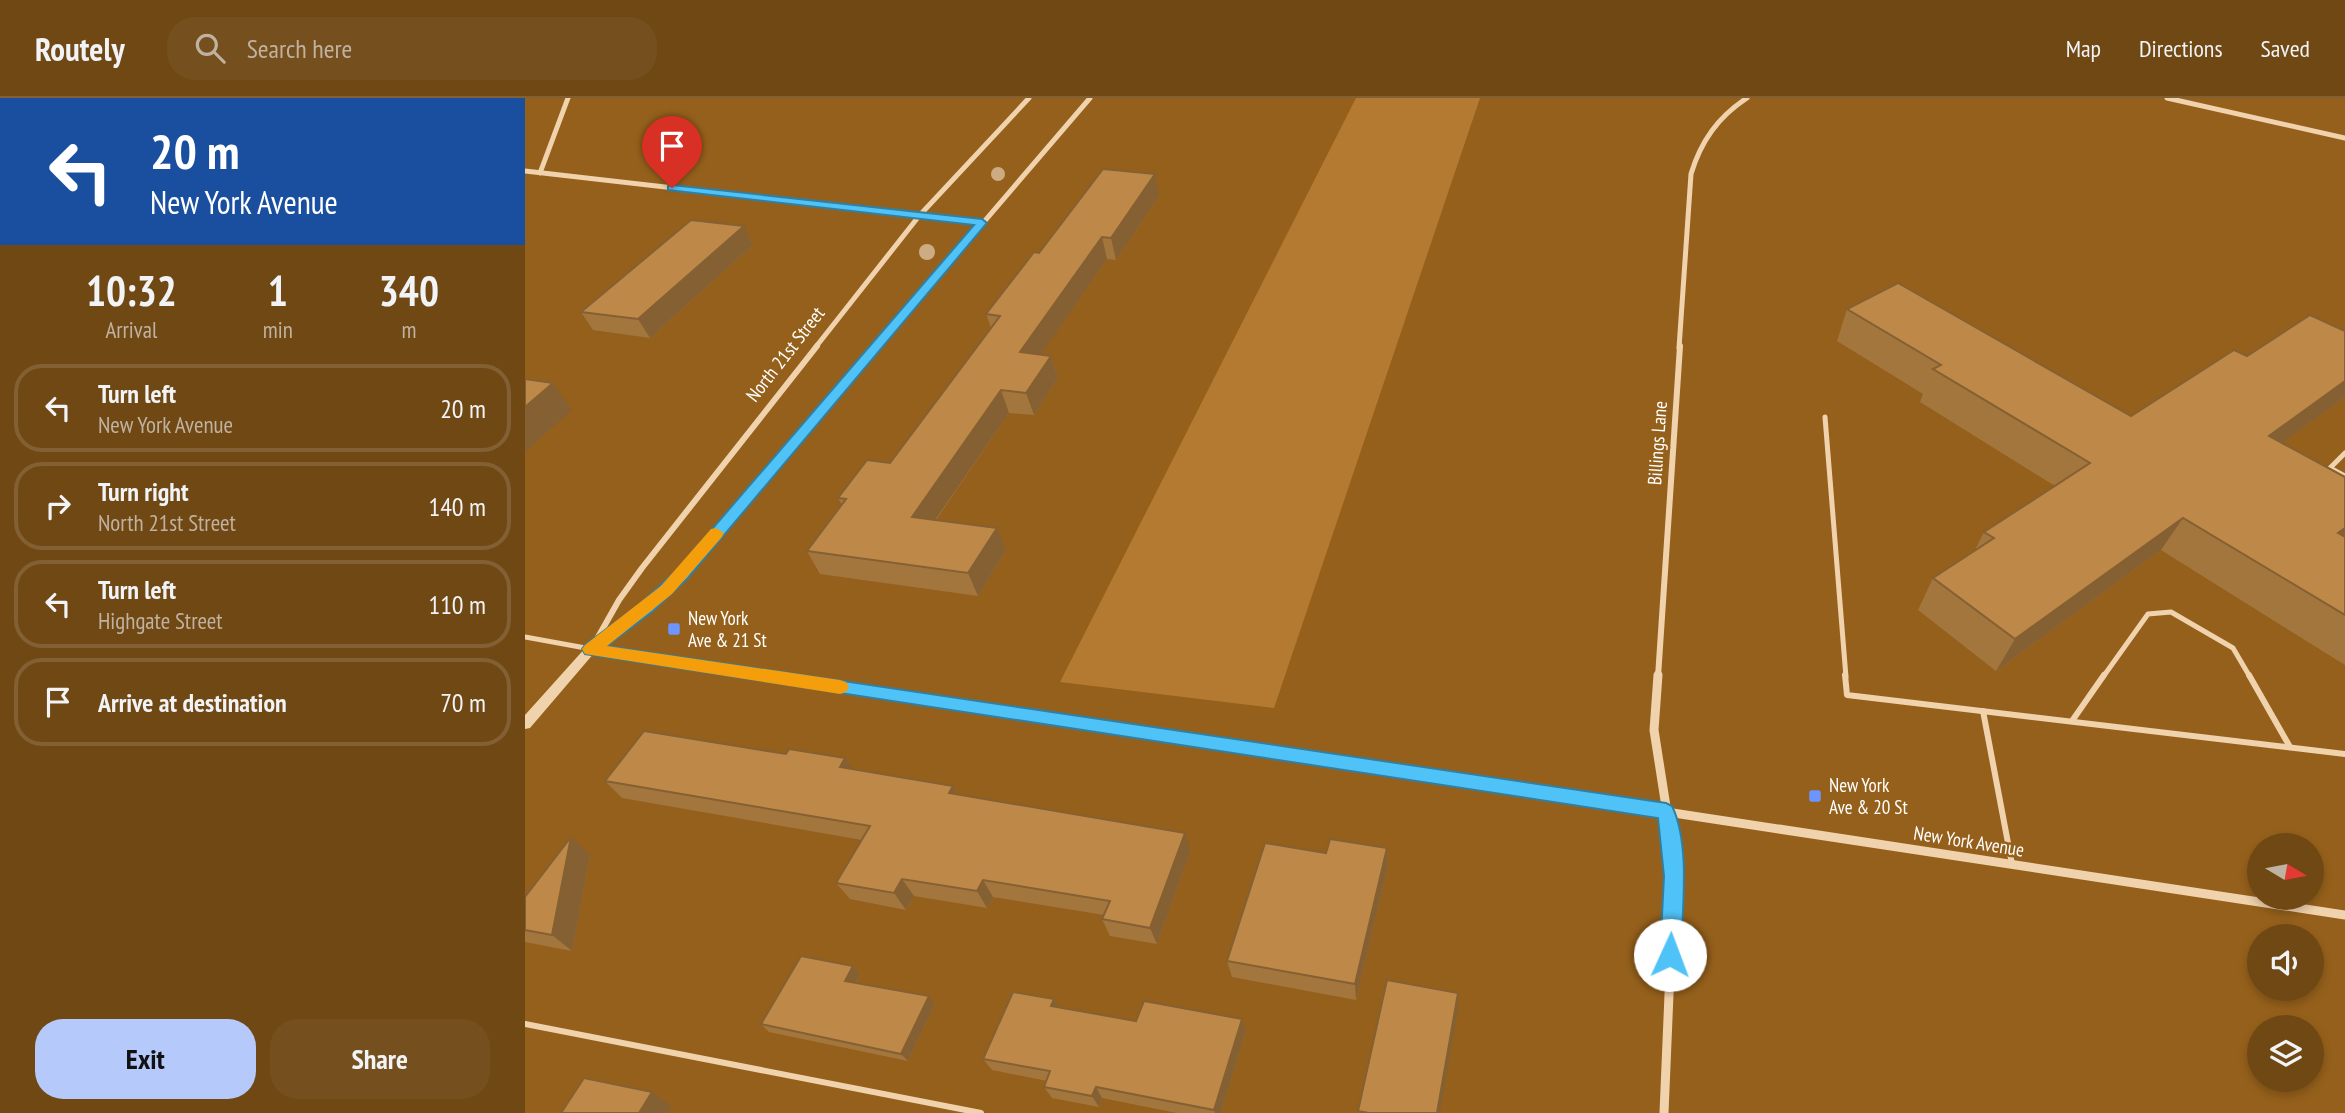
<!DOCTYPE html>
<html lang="en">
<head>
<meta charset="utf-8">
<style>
  :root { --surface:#704814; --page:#754f1d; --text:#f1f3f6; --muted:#c0b2a0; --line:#826034; --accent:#b5c9fa }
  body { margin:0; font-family:"PT Sans Narrow",sans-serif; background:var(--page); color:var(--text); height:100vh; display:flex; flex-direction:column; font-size:26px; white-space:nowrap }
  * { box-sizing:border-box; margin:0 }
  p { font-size:23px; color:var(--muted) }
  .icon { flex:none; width:38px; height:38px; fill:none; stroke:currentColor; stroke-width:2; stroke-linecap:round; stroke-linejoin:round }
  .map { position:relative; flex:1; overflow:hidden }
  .side { display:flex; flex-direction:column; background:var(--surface); width:525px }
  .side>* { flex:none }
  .hud { background:#1a4fa0; color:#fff; overflow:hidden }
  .needle { width:46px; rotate:100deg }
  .fabs { position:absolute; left:1722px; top:735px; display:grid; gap:14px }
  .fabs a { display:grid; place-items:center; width:77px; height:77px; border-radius:50%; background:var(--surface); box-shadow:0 4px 10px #0003; font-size:35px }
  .pin { position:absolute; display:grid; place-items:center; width:60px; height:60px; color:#fff; margin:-72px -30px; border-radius:50% 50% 50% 0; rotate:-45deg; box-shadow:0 0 7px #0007 }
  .pin .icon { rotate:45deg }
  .me { position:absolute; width:77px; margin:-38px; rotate:2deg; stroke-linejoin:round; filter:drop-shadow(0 0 5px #0008) }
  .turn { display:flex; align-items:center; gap:24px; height:147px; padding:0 35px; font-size:32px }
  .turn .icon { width:91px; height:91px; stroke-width:2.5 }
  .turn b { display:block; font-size:49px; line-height:60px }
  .eta { display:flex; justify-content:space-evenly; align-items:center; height:119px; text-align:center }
  .eta b { font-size:42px; font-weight:600; line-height:49px }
  .action { display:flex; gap:14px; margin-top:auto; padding:14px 35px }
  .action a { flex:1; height:80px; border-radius:28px; background:var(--accent); color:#111; font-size:28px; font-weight:600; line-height:80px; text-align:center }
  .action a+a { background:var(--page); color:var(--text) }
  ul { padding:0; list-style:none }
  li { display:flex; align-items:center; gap:21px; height:88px; margin:0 14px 10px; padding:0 21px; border:4px solid var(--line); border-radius:28px }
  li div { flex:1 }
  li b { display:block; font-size:26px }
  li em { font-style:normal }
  header { display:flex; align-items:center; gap:42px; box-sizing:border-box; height:98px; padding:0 35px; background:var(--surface); border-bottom:2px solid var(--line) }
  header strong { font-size:33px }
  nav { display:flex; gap:38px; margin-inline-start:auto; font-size:24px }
  .search { width:490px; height:63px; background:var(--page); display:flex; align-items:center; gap:18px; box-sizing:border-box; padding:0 24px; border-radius:28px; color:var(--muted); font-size:26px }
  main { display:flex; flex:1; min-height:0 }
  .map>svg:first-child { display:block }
  .green { fill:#b47a32 }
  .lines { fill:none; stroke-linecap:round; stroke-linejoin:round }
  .service-far1 { stroke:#f0d2ad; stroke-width:5 }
  .service { stroke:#f0d2ad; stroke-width:6 }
  .minor-far2 { stroke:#f0d2ad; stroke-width:5 }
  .minor-far1 { stroke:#f0d2ad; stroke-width:6 }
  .minor { stroke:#f0d2ad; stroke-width:9 }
  .tertiary { fill:#f0d2ad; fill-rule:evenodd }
  .tree { fill:#cdac83 }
  .wall { fill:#a3763e }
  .shaded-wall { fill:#856032 }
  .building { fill:#be8948; stroke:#856032; stroke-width:2 }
  .route { fill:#4fc3f7; stroke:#337fa1; stroke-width:2 }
  .slow { fill:#f59e0b }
  .poi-dot { fill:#6c95ff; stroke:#95601b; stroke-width:2.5 }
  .labels { text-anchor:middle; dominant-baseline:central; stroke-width:5; stroke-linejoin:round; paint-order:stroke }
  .street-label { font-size:19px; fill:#fff; stroke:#95601b }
  .poi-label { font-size:19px; fill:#fff; stroke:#95601b; text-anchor:start }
</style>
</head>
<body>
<header>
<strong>Routely</strong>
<div class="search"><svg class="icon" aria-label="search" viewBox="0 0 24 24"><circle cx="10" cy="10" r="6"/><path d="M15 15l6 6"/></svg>Search here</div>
<nav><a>Map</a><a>Directions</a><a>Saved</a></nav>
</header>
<main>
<section class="side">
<div class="hud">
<div class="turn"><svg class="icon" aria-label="left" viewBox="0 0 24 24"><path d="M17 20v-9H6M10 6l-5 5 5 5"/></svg><div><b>20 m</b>New York Avenue</div></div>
</div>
<div class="eta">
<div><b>10:32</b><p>Arrival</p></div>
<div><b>1</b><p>min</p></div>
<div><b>340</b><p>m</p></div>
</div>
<ul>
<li><svg class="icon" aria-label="left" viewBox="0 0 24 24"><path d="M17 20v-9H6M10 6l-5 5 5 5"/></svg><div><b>Turn left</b><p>New York Avenue</p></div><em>20 m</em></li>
<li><svg class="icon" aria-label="right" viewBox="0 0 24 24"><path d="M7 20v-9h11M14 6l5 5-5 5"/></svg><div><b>Turn right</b><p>North 21st Street</p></div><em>140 m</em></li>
<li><svg class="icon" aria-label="left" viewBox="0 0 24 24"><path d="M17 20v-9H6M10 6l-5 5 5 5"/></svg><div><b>Turn left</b><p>Highgate Street</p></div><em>110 m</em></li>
<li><svg class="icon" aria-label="arrive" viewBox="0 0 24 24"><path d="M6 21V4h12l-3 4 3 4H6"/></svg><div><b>Arrive at destination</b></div><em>70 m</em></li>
</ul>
<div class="action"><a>Exit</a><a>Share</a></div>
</section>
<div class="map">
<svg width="1820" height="1015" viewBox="0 0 1820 1015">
  <rect width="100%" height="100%" fill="#95601b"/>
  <polygon class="green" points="831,0 955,0 749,610 535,584"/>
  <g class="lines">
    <g class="service-far1">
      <polyline points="1300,319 1321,579"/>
      <polyline points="1820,355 1805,370 1820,378"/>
      <polyline points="0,539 66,551"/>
      <polyline points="1578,579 1623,516 1646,514 1708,550 1725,579"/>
    </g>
    <g class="service">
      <polyline points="1320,577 1322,597 1820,656"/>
      <polyline points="1724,577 1765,649"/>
      <polyline points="1458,613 1487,766"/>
      <polyline points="1547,623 1579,577"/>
      <polyline points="0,926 456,1015"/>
    </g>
    <g class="minor-far2">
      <polyline points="1642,0 1820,40"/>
      <polyline points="0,73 456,125"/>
      <polyline points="15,75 43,0"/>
      <polyline points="290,250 394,118 504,0"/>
      <polyline points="351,250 565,0"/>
      <path d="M1154 250 1166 76C1176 43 1193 19 1222 0"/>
    </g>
    <g class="minor-far1">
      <polyline points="68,548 94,502 117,470 292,248"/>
      <polyline points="66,551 252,579"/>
      <polyline points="66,551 122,509 156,476 352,248"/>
      <polyline points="1133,579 1155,248"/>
    </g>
    <g class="minor">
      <polyline points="240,577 1820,817"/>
      <polyline points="1133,577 1129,632 1147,747 1149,778 1139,1015"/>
    </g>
    <polygon class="tertiary" points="66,546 70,548 72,551 70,554 5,630 0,631 0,617 62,548"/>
  </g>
  <g class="tree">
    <circle cx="473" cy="76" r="7"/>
    <circle cx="402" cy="154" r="8"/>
  </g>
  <g class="wall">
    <polygon points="634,98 591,162 582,161 516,256 526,258 533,280 509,317 484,315 411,422 481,452 453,498 295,476 282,453 317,407 313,400 365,365 466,230 461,216 514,155"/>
    <polygon points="228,147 125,240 68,232 56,214"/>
    <polygon points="1322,211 1606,318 1722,258 1820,233 1820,299 1757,345 1820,379 1820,567 1636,452 1471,573 1393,512 1408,480 1450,452 1459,434 1530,388 1395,304 1398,296 1312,243"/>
    <polygon points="327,671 428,688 433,697 666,752 632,846 585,838 577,821 579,817 468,799 462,810 389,798 381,812 325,801 311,785 337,742 97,700 80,683"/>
    <polygon points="862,750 863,768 831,902 707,879 702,863 801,755"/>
    <polygon points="65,757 47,853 0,844 0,799"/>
    <polygon points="328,868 335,877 331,885 410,906 383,963 244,934 236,926"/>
    <polygon points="529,901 533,909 611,923 721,933 696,1015 652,1015 577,1000 574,1009 527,1000 519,989 522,983 467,972 458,961"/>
  </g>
  <g class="shaded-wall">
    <polygon points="630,76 634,98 591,162 586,140"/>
    <polygon points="219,128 228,147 125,240 113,221"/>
    <polygon points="577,139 582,161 502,277 495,254"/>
    <polygon points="526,258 533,280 509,317 501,295"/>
    <polygon points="1820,283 1820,299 1722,371 1744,338"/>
    <polygon points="28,285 47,312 0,354 0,309"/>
    <polygon points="476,292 484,315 397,441 387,419"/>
    <polygon points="1658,420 1636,452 1471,573 1490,541"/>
    <polygon points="472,430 481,452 453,498 443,475"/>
    <polygon points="1820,430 1820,440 1813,435"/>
    <polygon points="320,660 332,678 315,669"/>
    <polygon points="428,688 438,705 424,695"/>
    <polygon points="660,735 666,752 632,846 625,830"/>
    <polygon points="46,739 65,757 47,853 27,837"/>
    <polygon points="862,750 863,768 831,902 830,886"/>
    <polygon points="377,781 389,798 381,812 369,795"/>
    <polygon points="458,782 468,799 462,810 452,793"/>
    <polygon points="328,868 335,877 327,891 320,883"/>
    <polygon points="933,895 933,911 915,1015 912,1015"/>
    <polygon points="404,898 410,906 383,963 376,956"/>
    <polygon points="529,901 536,913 526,908"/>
    <polygon points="717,921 721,933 696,1015 690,1015 689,1012"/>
    <polygon points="571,989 577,1000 574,1009 567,998"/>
    <polygon points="127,994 147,1008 142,1015 114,1015"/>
  </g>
  <g class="building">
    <polygon points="578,71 630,76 586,140 577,139 495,254 526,258 501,295 476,292 387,419 472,430 443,475 282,453 321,401 313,400 342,362 365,365 475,218 461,216 509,154 514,155"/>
    <polygon points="166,122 219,128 113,221 56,214"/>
    <polygon points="1373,185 1606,318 1709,252 1722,258 1785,217 1820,233 1820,283 1744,338 1820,379 1820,430 1813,435 1820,439 1820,517 1658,420 1490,541 1408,480 1469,440 1459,434 1565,365 1408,271 1416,267 1322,211"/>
    <polygon points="0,281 28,285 0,309"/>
    <polygon points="119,633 261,656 264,651 320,660 315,669 428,688 424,695 660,735 625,830 577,821 585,803 458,782 452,793 377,781 369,795 311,785 345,728 80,683"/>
    <polygon points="46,739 27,837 0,832 0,799"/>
    <polygon points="805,741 862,750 830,886 702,863 740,745 801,755"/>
    <polygon points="276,858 328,868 320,883 404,898 376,956 236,926"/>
    <polygon points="862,882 933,895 912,1015 844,1015 833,1013"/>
    <polygon points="488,894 529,901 526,908 611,923 619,903 717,921 689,1012 571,989 567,998 519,989 525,973 458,961"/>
    <polygon points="59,980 127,994 114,1015 36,1015"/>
  </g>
  <path class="route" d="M147 87 457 121 462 125 162 481 128 513 82 548 1141 705 1147 708C1166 747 1157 814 1156 857L1153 864 1145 867 1138 864 1135 857 1139 778 1133 720 60 556 57 551 60 547 116 505 151 473 449 127 143 92V88Z"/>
  <polygon class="slow" points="191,430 199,435 197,439 147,496 82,548 315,582 321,584 324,589 321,594 315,596 60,556 57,551 60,547 136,488 186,431"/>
  <g class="poi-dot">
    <rect x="142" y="524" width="14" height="14" rx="3.5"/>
    <rect x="1283" y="691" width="14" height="14" rx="3.5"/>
  </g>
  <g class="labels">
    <g class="street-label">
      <text transform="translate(260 256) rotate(-52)">North 21st Street</text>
      <text transform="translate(1132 345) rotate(-86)">Billings Lane</text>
      <text transform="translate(1444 743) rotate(9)">New York Avenue</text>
    </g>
    <g class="poi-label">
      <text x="163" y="520">New York<tspan x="163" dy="22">Ave &amp; 21 St</tspan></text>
      <text x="1304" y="687">New York<tspan x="1304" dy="22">Ave &amp; 20 St</tspan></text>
    </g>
  </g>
</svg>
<div class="fabs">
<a><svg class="needle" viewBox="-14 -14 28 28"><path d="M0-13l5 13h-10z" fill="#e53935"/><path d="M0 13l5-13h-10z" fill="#c0b2a0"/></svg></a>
<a><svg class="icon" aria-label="sound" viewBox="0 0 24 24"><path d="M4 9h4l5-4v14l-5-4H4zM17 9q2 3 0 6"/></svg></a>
<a><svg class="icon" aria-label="layers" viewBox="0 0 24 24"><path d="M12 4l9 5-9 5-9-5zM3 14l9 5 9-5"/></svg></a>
</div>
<div class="pin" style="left:147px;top:90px;background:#d93025"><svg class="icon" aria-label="arrive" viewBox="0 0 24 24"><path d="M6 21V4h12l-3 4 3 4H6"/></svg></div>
<svg class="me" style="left:1145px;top:857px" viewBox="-20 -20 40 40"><circle r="19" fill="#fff"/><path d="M0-13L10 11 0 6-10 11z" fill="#4fc3f7"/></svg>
</div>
</main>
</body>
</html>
